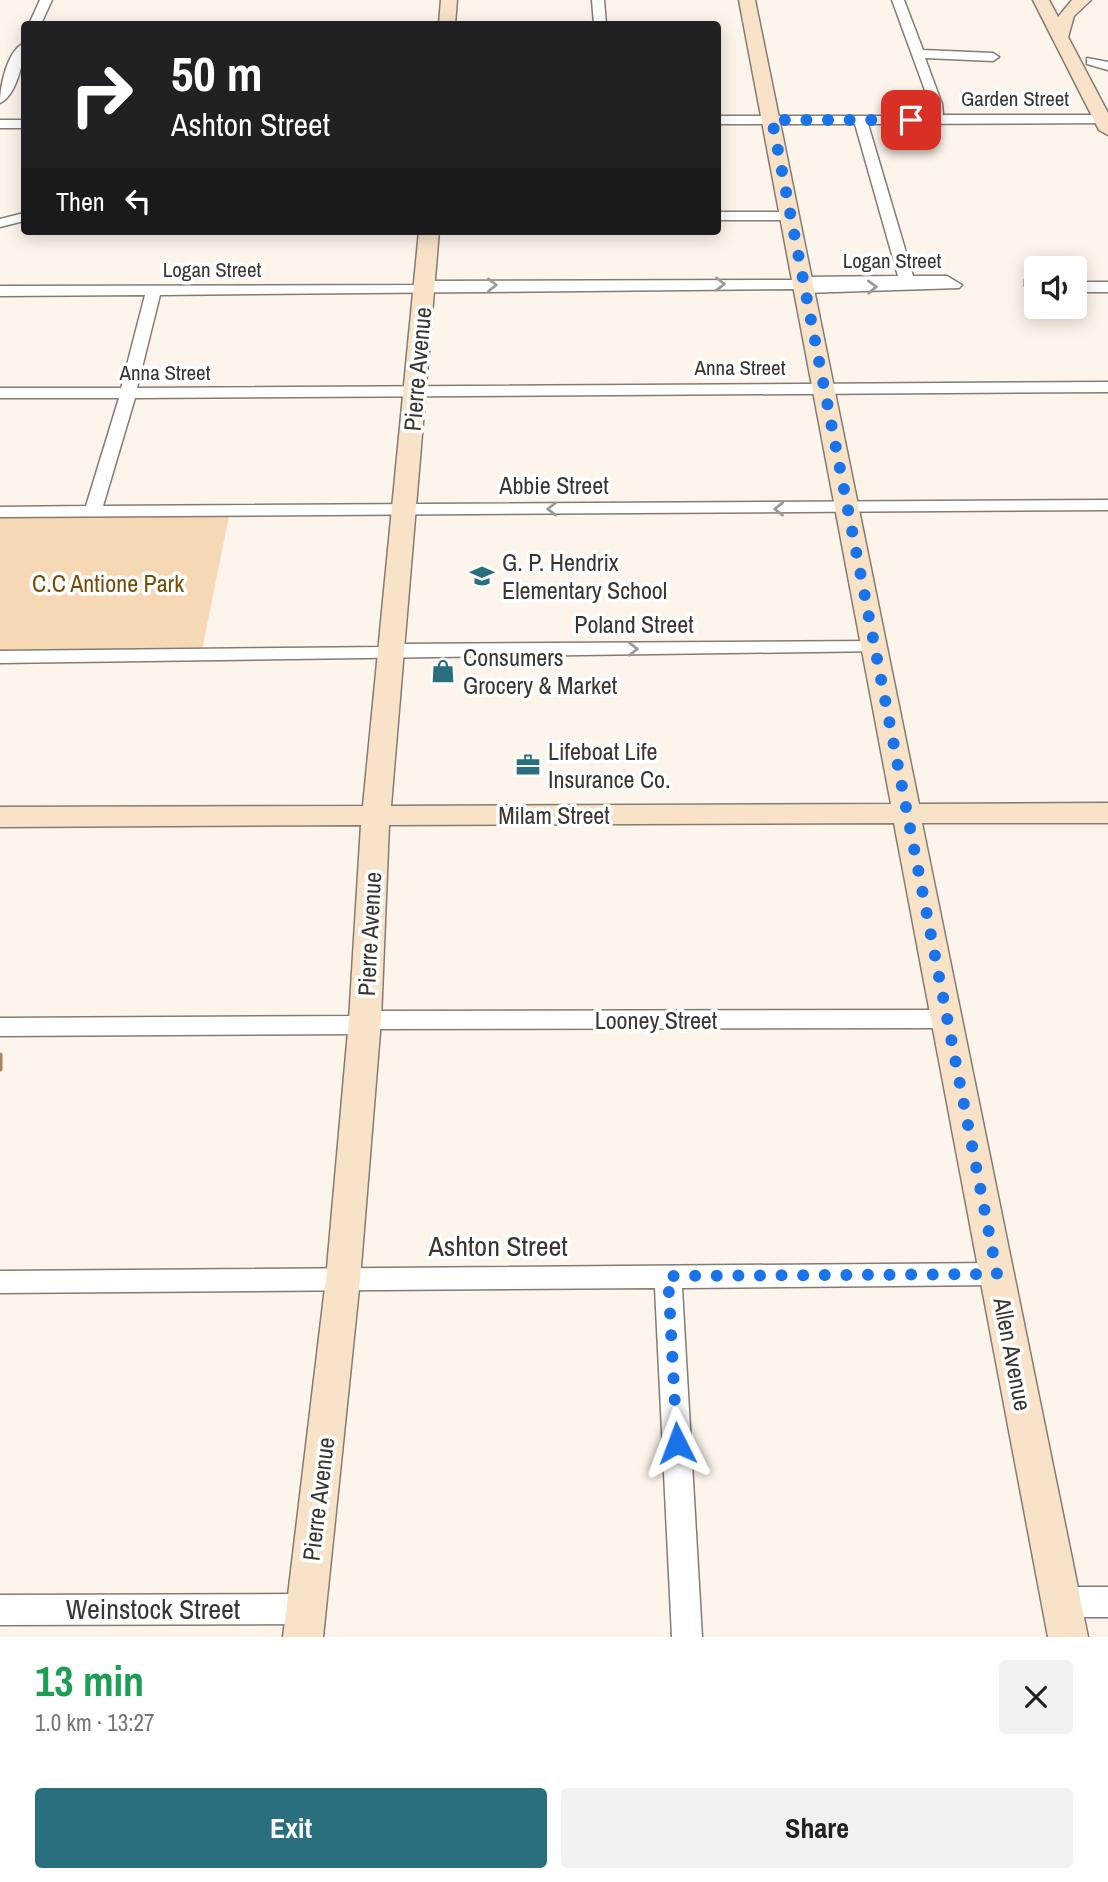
<!DOCTYPE html>
<html lang="en">
<head>
<meta charset="utf-8">
<style>
  :root { --surface:#fff; --page:#f2f2f2; --text:#202124; --muted:#757577; --accent:#296f7e }
  body { margin:0; font-family:"Archivo Narrow",sans-serif; background:var(--page); color:var(--text); height:100vh; display:flex; flex-direction:column; font-size:26px; white-space:nowrap }
  * { box-sizing:border-box; margin:0 }
  p { font-size:23px; color:var(--muted) }
  .icon { flex:none; width:38px; height:38px; fill:none; stroke:currentColor; stroke-width:2; stroke-linecap:round; stroke-linejoin:round }
  .map { position:relative; height:1637px; overflow:hidden }
  .sheet { display:flex; flex-direction:column; background:var(--surface); flex:1 }
  .sheet>* { flex:none }
  .top-card { position:absolute; left:21px; top:21px; width:700px; height:214px; border-radius:7px; box-shadow:0 4px 18px #0003; background:#202124; color:#fff; overflow:hidden }
  .tools { position:absolute; left:1024px; top:256px; display:grid; gap:14px }
  .tools a { display:grid; place-items:center; width:63px; height:63px; border-radius:7px; background:var(--surface); box-shadow:0 4px 18px #0003; font-size:35px }
  .pin { position:absolute; display:grid; place-items:center; width:60px; height:60px; color:#fff; margin:-30px; border-radius:14px; box-shadow:0 4px 10px #0006 }
  .me { position:absolute; width:77px; margin:-38px; rotate:357deg; stroke-linejoin:round; filter:drop-shadow(0 0 5px #0008) }
  .turn { display:flex; align-items:center; gap:24px; height:147px; padding:0 35px; font-size:32px }
  .turn .icon { width:91px; height:91px; stroke-width:2.5 }
  .turn b { display:block; font-size:49px; line-height:60px }
  .then { display:flex; align-items:center; height:66px; padding:0 35px; background:#0003; gap:14px; font-size:26px }
  .round { display:grid; place-items:center; flex:none; width:74px; height:74px; border-radius:7px; background:var(--page) }
  .head { display:flex; align-items:center; justify-content:space-between; height:119px; padding:0 35px }
  h1 { font-size:42px; font-weight:800; line-height:52px; color:#1e9e55 }
  .action { display:flex; gap:14px; margin-top:auto; padding:14px 35px }
  .action a { flex:1; height:80px; border-radius:7px; background:var(--accent); color:#fff; font-size:28px; font-weight:800; line-height:80px; text-align:center }
  .action a+a { background:var(--page); color:var(--text) }
  .map>svg:first-child { display:block }
  .green { fill:#f7d8b5 }
  .lines { fill:none; stroke-linecap:round; stroke-linejoin:round }
  .stream { stroke:#a78660; stroke-width:5 }
  .street-casing { stroke:#837c75; stroke-width:3 }
  .secondary-casing { stroke:#837c75; stroke-width:3 }
  .street { fill:#fff; fill-rule:evenodd }
  .secondary { fill:#f8e3c9; fill-rule:evenodd }
  .oneway { stroke:#9c9a98 }
  .route { stroke:#1a73e8; stroke-width:12; stroke-dasharray:0 21.6 }
  .labels { text-anchor:middle; dominant-baseline:central; stroke-width:7; stroke-linejoin:round; paint-order:stroke }
  .far-street-label { font-size:21px; fill:#383532; stroke:#fff }
  .street-label { font-size:24px; fill:#383532; stroke:#fff }
  .poi-label { font-size:24px; fill:#383532; stroke:#fff; text-anchor:start }
  .park-label { font-size:24px; fill:#774c08; stroke:#fff }
  .near-street-label { font-size:28px; fill:#383532; stroke:#fff }
</style>
</head>
<body>
<div class="map">
<svg width="1108" height="1637" viewBox="0 0 1108 1637">
  <rect width="100%" height="100%" fill="#fdf5ec"/>
  <polygon class="green" points="230,511 201,655 0,657 0,512"/>
  <g class="lines">
    <polyline class="stream" points="0,1055 0,1069"/>
    <g class="street-casing">
      <g id="street">
        <polygon points="40,0 52,0 41,24 29,24"/>
        <polygon points="592,0 604,0 606,24 594,24"/>
        <polygon points="892,0 904,0 923,50 993,53 999,57 993,61 925,58 942,104 943,115 1108,115 1108,123 868,124 913,276 947,276 962,285 959,288 804,293 797,289 160,295 137,388 1108,382 1108,392 135,398 103,506 1108,500 1108,510 0,517 0,507 86,506 119,398 0,398 0,388 121,388 145,295 0,296 0,286 418,285 424,281 797,280 803,277 898,276 855,124 718,124 718,116 929,116 930,104"/>
        <path d="M24 43C25 59 16 96 0 103 0 86 7 51 24 43Z"/>
        <polygon points="1087,58 1108,62 1108,70 1087,64"/>
        <rect x="0" y="120" width="24" height="8"/>
        <polygon points="718,212 790,212 797,216 790,220 718,220"/>
        <polygon points="24,213 24,221 0,227 0,219"/>
        <polygon points="1036,276 1036,291 1025,286 1025,280"/>
        <rect x="1074" y="282" width="34" height="10"/>
        <polygon points="875,641 885,647 882,651 0,663 0,651 386,647 394,644"/>
        <polygon points="947,1010 955,1013 959,1019 955,1025 947,1028 374,1029 364,1034 0,1036 0,1018 355,1016 365,1011"/>
        <polygon points="997,1263 1006,1266 1010,1274 1006,1282 997,1285 682,1288 702,1637 672,1637 655,1288 0,1293 0,1271"/>
        <polygon points="1061,1587 1108,1587 1108,1617 1061,1617 1050,1612 1046,1602 1050,1592"/>
        <polygon points="305,1594 316,1599 320,1609 316,1619 305,1624 0,1625 0,1595"/>
      </g>
    </g>
    <g class="secondary-casing">
      <g id="secondary">
        <polygon points="441,0 457,0 455,24 439,24"/>
        <polygon points="739,0 755,0 919,804 1108,803 1108,823 922,823 1088,1637 1048,1637 894,823 389,825 381,1020 360,1279 323,1637 283,1637 326,1279 349,1020 361,825 0,827 0,807 363,806 419,231 439,231 391,806 891,804"/>
        <polygon points="1033,0 1049,0 1058,17 1072,0 1091,0 1074,16 1068,37 1108,113 1108,135 1099,130"/>
      </g>
    </g>
    <use href="#street" class="street"/>
    <use href="#secondary" class="secondary"/>
  </g>
  <defs><path id="oneway-chevron" d="M-2-3.5L2.5 0L-2 3.5" fill="none" stroke-width="1.6" stroke-linecap="round" stroke-linejoin="round" transform="scale(1.75)"/></defs>
  <g class="oneway">
    <use href="#oneway-chevron" transform="translate(720 284)"/>
    <use href="#oneway-chevron" transform="translate(492 285)"/>
    <use href="#oneway-chevron" transform="translate(872 287) rotate(-1)"/>
    <use href="#oneway-chevron" transform="translate(552 509) rotate(180)"/>
    <use href="#oneway-chevron" transform="translate(779 509) rotate(180)"/>
    <use href="#oneway-chevron" transform="translate(633 649)"/>
  </g>
  <g class="lines">
    <polyline class="route" points="677,1443 668,1276 997,1274 772,120 911,120"/>
  </g>
  <defs>
    <g id="school-bare" transform="scale(1.89)"><path d="M0-5L7-2L0 1L-7-2ZM-4 1L0 2.5L4 1V4Q0 6-4 4Z" fill="#296f7e" stroke="#fff" stroke-width="2.5" paint-order="stroke"/></g>
    <g id="shop-bare" transform="scale(1.89)"><path d="M-5-2.5h2.3a2.7 3.5 0 0 1 5.4 0H5L5.5 6h-11ZM-1.5-2.5h3a1.5 2.3 0 0 0-3 0Z" fill="#296f7e" stroke="#fff" stroke-width="2.5" paint-order="stroke"/></g>
    <g id="office-bare" transform="scale(1.89)"><path d="M-6-3h4V-5.5h4V-3h4V5H-6ZM-1-4.5V-3h2v-1.5ZM-6 0V1H6V0Z" fill="#296f7e" stroke="#fff" stroke-width="2.5" paint-order="stroke"/></g>
  </defs>
  <g fill-rule="evenodd">
    <use href="#school-bare" x="482" y="576"/>
    <use href="#shop-bare" x="443" y="671"/>
    <use href="#office-bare" x="528" y="765"/>
  </g>
  <g class="labels">
    <g class="far-street-label">
      <text x="1015" y="98">Garden Street</text>
      <text x="892" y="260">Logan Street</text>
      <text x="212" y="269">Logan Street</text>
      <text x="740" y="367">Anna Street</text>
      <text x="165" y="372">Anna Street</text>
    </g>
    <g class="street-label">
      <text transform="translate(417 369) rotate(-85)">Pierre Avenue</text>
      <text x="554" y="485">Abbie Street</text>
      <text x="634" y="624">Poland Street</text>
      <text x="554" y="815">Milam Street</text>
      <text transform="translate(369 934) rotate(-87)">Pierre Avenue</text>
      <text x="656" y="1020">Looney Street</text>
      <text transform="translate(1013 1354) rotate(79)">Allen Avenue</text>
      <text transform="translate(318 1499) rotate(-83)">Pierre Avenue</text>
    </g>
    <g class="poi-label">
      <text x="502" y="562">G. P. Hendrix<tspan x="502" dy="28">Elementary School</tspan></text>
      <text x="463" y="657">Consumers<tspan x="463" dy="28">Grocery &amp; Market</tspan></text>
      <text x="548" y="751">Lifeboat Life<tspan x="548" dy="28">Insurance Co.</tspan></text>
    </g>
    <g class="park-label">
      <text x="108" y="583">C.C Antione Park</text>
    </g>
    <g class="near-street-label">
      <text x="498" y="1246">Ashton Street</text>
      <text x="153" y="1609">Weinstock Street</text>
    </g>
  </g>
</svg>
<div class="tools">
<a><svg class="icon" aria-label="sound" viewBox="0 0 24 24"><path d="M4 9h4l5-4v14l-5-4H4zM17 9q2 3 0 6"/></svg></a>
</div>
<div class="pin" style="left:911px;top:120px;background:#d93025"><svg class="icon" aria-label="arrive" viewBox="0 0 24 24"><path d="M6 21V4h12l-3 4 3 4H6"/></svg></div>
<svg class="me" style="left:677px;top:1443px" viewBox="-20 -20 40 40"><path d="M0-17L14 15 0 8-14 15z" fill="#1a73e8" stroke="#fff" stroke-width="4"/></svg>
<div class="top-card">
<div class="turn"><svg class="icon" aria-label="right" viewBox="0 0 24 24"><path d="M7 20v-9h11M14 6l5 5-5 5"/></svg><div><b>50 m</b>Ashton Street</div></div>
<div class="then">Then<svg class="icon" aria-label="left" viewBox="0 0 24 24"><path d="M17 20v-9H6M10 6l-5 5 5 5"/></svg></div>
</div>
</div>
<section class="sheet">
<div class="head"><div><h1>13 min</h1><p>1.0 km · 13:27</p></div><a class="round"><svg class="icon" aria-label="close" viewBox="0 0 24 24"><path d="M6 6l12 12M18 6L6 18"/></svg></a></div>
<div class="action"><a>Exit</a><a>Share</a></div>
</section>
</body>
</html>
